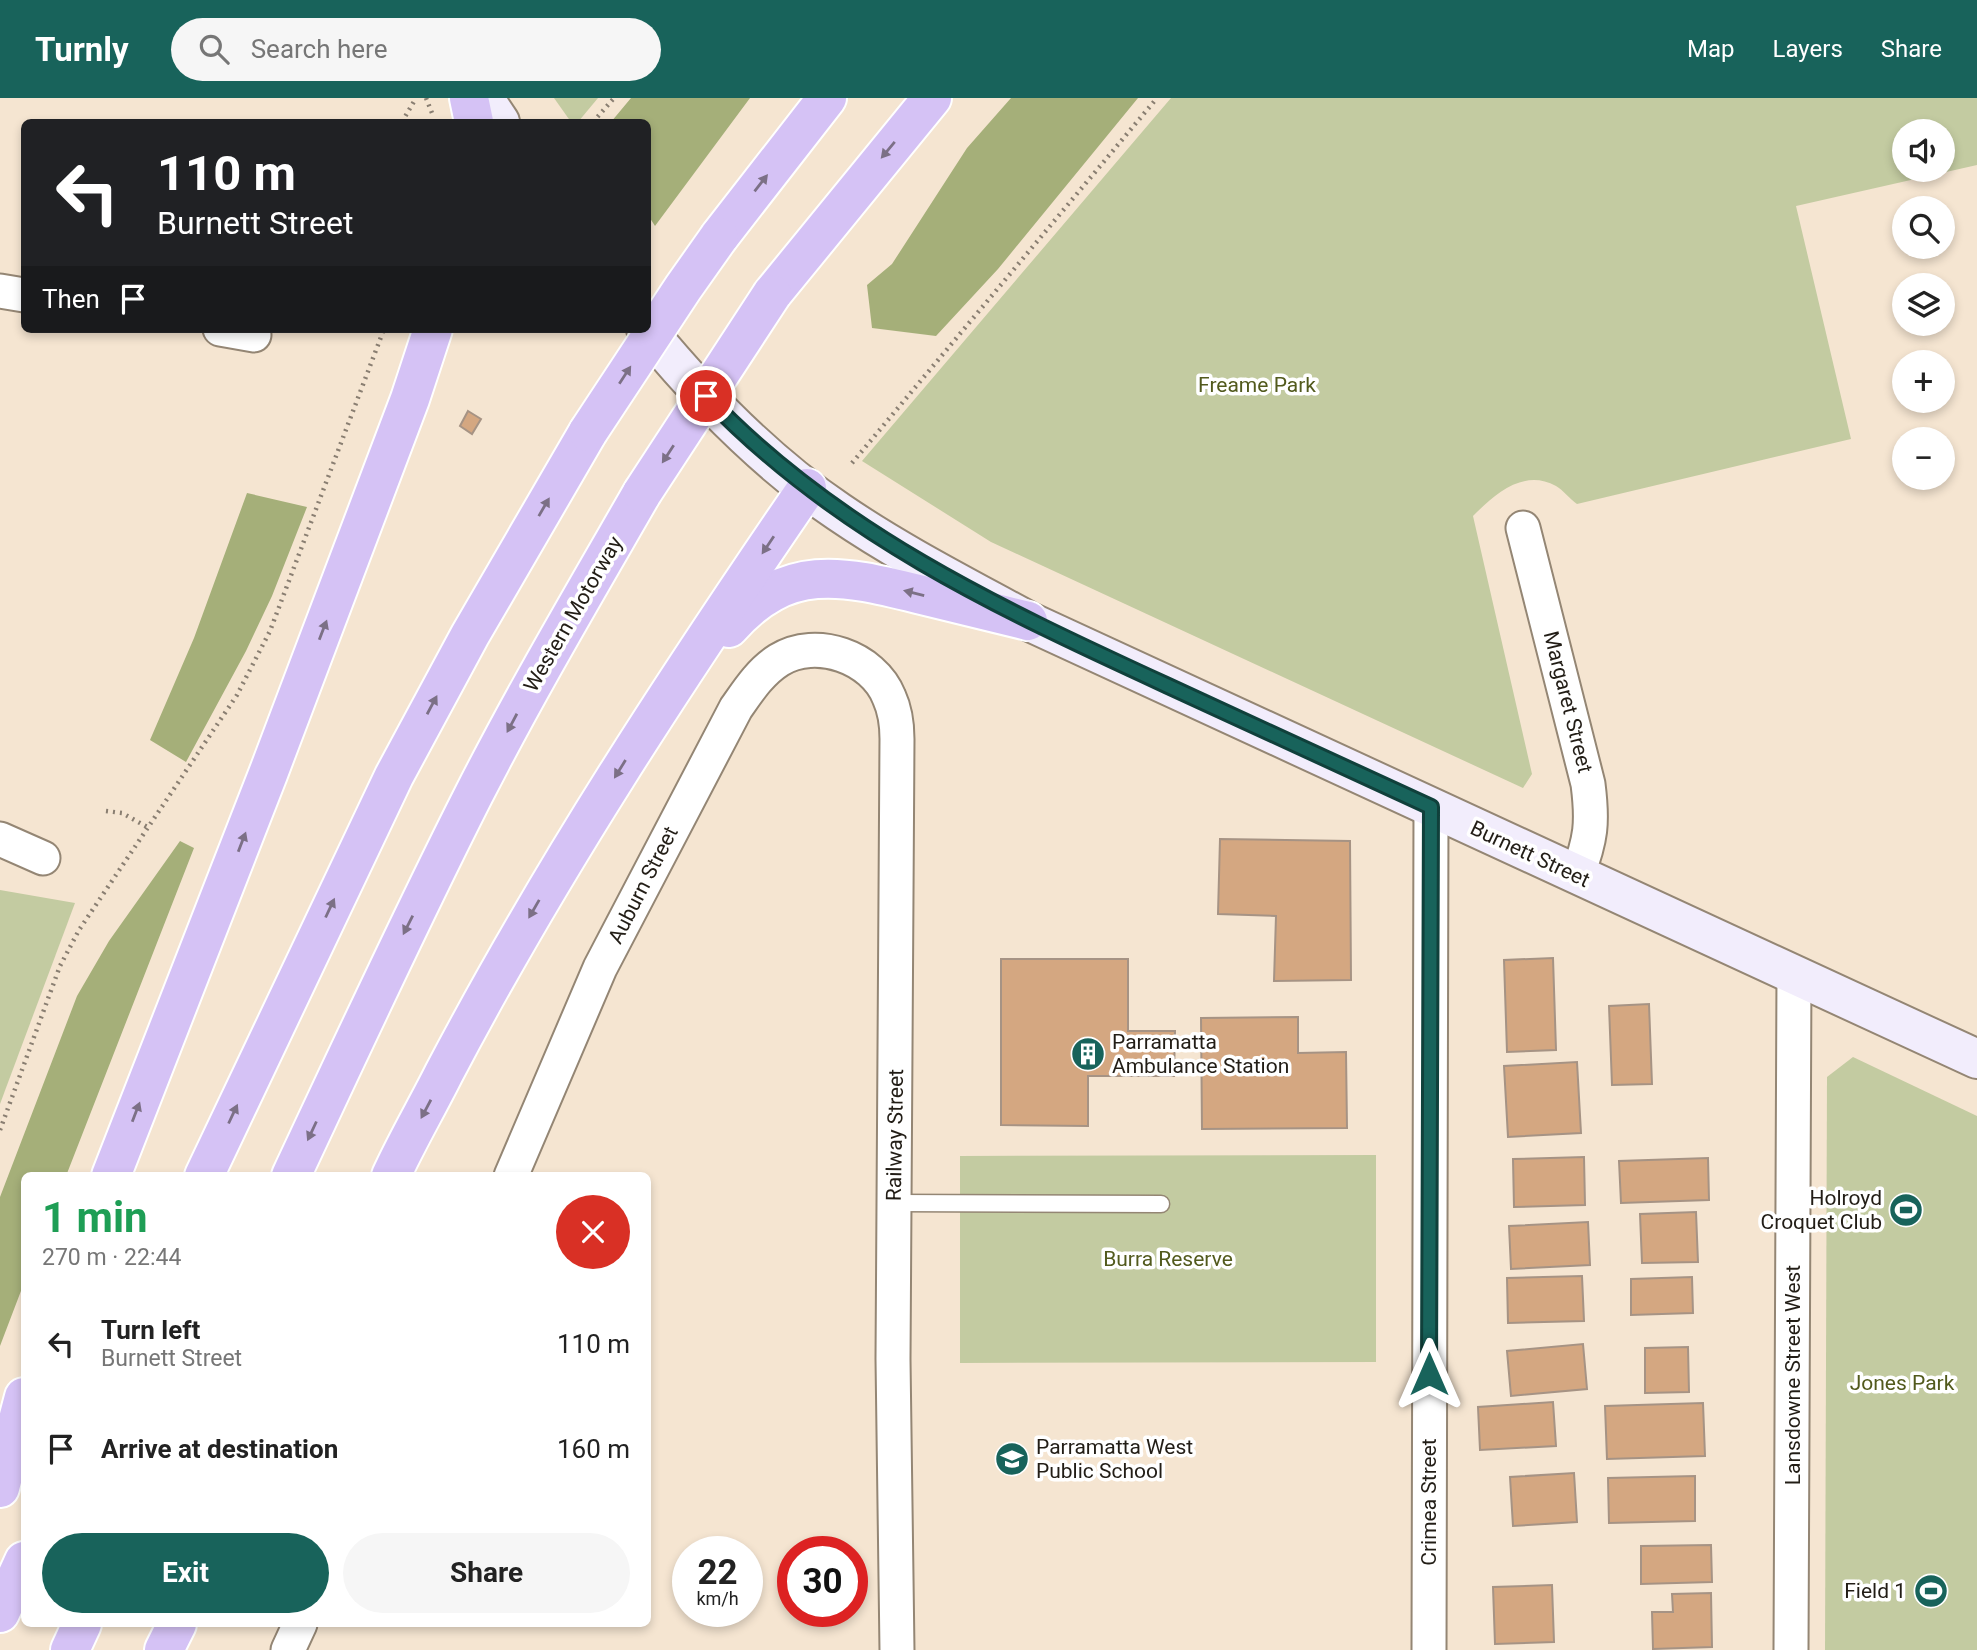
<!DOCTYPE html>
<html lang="en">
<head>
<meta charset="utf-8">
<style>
  :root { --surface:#fff; --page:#f6f6f6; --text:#222; --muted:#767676; --accent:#18635b }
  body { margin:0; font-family:Roboto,sans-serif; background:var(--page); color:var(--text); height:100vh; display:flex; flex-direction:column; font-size:26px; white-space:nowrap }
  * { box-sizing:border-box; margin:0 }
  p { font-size:23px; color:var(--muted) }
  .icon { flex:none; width:38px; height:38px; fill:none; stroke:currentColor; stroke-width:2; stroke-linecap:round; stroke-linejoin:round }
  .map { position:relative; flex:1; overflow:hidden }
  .drawer { position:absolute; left:21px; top:1074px; width:630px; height:455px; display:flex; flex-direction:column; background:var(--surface); border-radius:10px; box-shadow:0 4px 10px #0003 }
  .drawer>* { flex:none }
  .banner { position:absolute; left:21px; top:21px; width:630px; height:214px; border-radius:10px; box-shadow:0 4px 10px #0003; background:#202124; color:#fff; overflow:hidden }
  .buttons { position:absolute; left:1892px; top:21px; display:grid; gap:14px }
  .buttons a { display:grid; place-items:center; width:63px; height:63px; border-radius:50%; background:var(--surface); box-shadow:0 4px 10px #0003; font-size:35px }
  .speed { position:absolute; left:672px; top:1438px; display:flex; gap:14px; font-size:35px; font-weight:700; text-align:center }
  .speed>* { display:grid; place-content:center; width:91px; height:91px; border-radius:50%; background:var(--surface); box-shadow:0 4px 10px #0003; line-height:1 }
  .speed small { font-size:18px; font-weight:400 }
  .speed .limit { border:10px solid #d22; background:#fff; color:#111 }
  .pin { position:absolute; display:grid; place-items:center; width:60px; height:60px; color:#fff; margin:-30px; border:4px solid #fff; border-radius:50%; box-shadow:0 2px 7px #0007 }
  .me { position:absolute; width:77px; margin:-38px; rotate:0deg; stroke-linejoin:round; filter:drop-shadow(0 0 5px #0008) }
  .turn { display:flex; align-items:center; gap:24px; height:147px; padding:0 21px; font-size:32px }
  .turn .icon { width:91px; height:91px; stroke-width:2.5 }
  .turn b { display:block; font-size:49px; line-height:60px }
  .then { display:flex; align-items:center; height:66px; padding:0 21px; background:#0003; gap:14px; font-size:26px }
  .round { display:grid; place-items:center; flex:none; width:74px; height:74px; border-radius:37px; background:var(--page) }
  .overview { display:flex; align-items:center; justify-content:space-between; height:119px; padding:0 21px }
  h1 { font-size:42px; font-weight:700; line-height:52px; color:#1e9e55 }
  .cta { display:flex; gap:14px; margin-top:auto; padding:14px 21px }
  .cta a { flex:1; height:80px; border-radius:42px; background:var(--accent); color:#fff; font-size:28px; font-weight:700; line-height:80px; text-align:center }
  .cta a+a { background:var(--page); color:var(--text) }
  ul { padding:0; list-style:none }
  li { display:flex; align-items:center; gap:21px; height:105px; padding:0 21px }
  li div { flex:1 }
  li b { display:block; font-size:26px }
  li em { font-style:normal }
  header { display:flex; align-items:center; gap:42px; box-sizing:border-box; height:98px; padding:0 35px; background:var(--accent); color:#fff }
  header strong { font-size:33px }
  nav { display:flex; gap:38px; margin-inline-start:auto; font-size:24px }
  .search { width:490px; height:63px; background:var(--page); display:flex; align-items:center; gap:18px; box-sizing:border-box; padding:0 24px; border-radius:38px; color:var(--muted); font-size:26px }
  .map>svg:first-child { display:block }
  .green { fill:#c3cba1; fill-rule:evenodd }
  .forest { fill:#a5af79 }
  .building { fill:#d4a781; stroke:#a69384; stroke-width:2 }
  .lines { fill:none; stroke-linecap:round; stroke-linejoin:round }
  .service-casing { stroke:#948674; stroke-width:19 }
  .minor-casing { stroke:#948674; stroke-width:37 }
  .secondary-casing { stroke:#948674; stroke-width:42 }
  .motorway-casing { stroke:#fff; stroke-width:42 }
  .path { stroke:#897e71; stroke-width:4.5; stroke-dasharray:2 5; stroke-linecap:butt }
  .service { stroke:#fff; stroke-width:16 }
  .minor { stroke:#fff; stroke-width:33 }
  .secondary { stroke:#f2edfc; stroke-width:38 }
  .motorway { stroke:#d5c2f5; stroke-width:38 }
  .motorway-bridge-casing { stroke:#fff; stroke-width:42; stroke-linecap:butt }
  .motorway-bridge { stroke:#d5c2f5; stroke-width:38 }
  .oneway { fill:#7c7086 }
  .route-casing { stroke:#10403b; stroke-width:18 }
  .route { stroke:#18635b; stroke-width:12 }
  .labels { text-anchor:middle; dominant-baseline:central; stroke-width:7; stroke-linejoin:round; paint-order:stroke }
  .park-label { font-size:21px; fill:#525a1d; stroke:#fff }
  .street-label { font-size:21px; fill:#221d16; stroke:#fff }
  .poi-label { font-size:21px; fill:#221d16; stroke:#fff; text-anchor:start }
</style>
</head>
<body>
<header>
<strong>Turnly</strong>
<div class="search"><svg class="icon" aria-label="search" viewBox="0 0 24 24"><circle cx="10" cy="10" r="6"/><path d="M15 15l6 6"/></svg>Search here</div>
<nav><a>Map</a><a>Layers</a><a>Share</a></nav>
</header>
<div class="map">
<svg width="1977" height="1552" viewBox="0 0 1977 1552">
  <rect width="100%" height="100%" fill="#f5e5d1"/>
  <g class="green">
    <polygon points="554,0 598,0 578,24 571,24"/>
    <path d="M1171 0H1977V67L1796 108 1851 341 1577 406C1570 401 1563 392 1556 388 1523 370 1494 397 1473 418L1532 676 1523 690 991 444 862 363ZM1942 33V72H1904V33Z"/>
    <polygon points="0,792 75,805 0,1006"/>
    <polygon points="1853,959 1977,1018 1977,1552 1825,1552 1827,979"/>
    <polygon points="1376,1057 1376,1264 960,1265 960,1058"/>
  </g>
  <g class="forest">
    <polygon points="631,0 750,0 655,128 648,117 648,24 611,24"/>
    <polygon points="1011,0 1138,0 998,171 936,238 872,230 867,187 892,166 967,50"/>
    <polygon points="247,395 307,409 272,498 246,553 186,664 150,642 194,540"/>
    <polygon points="180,743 194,750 66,1078 24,1078 24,1185 0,1248 0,1099 77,898 109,843"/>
  </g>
  <g class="building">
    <polygon points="468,313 481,321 472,336 460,328"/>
    <polygon points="1220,741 1350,743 1351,882 1274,883 1276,818 1218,816"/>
    <polygon points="1553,860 1556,952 1507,954 1504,862"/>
    <polygon points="1001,861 1128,861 1128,933 1175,933 1174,978 1088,978 1088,1028 1001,1027"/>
    <polygon points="1649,906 1652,986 1612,987 1609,908"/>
    <polygon points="1298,919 1298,955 1346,954 1347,1030 1202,1031 1201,920"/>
    <polygon points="1577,964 1581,1035 1508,1039 1504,968"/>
    <polygon points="1584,1059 1585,1107 1514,1109 1513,1061"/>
    <polygon points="1708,1060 1709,1102 1621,1105 1619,1063"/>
    <polygon points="1696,1114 1698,1164 1642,1165 1640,1116"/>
    <polygon points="1588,1124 1590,1167 1511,1171 1509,1128"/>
    <polygon points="1582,1178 1584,1223 1508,1225 1507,1180"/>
    <polygon points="1692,1179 1693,1215 1631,1217 1631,1181"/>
    <polygon points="1583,1246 1587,1291 1511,1298 1507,1253"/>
    <polygon points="1688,1249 1689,1294 1645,1295 1645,1250"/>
    <polygon points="1553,1304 1556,1348 1480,1352 1478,1309"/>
    <polygon points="1703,1305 1705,1358 1607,1361 1605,1308"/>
    <polygon points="1574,1375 1577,1424 1513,1428 1510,1379"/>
    <polygon points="1695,1378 1695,1423 1609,1425 1608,1380"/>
    <polygon points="1711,1447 1712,1484 1641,1486 1641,1448"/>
    <polygon points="1552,1487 1554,1544 1495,1546 1493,1489"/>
    <polygon points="1711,1495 1712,1549 1653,1551 1652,1514 1673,1514 1672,1496"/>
  </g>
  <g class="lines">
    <g class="service-casing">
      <polyline id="service" points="894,1105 1161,1106"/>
    </g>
    <g class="minor-casing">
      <g id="minor">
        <polyline points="0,193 24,197"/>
        <polyline points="220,231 254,237"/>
        <path d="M1523 430 1588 686C1593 725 1591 741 1577 778"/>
        <polyline points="0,741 43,760"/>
        <path d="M511 1078 600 870 736 610C748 593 760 574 779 562 816 539 873 559 889 599 895 612 897 626 897 641L893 1261 897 1552"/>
        <polyline points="288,1552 300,1526"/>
        <polyline points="1429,1552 1431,710"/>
        <polyline points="1791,1552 1794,875"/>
      </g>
    </g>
    <g class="secondary-casing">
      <g id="secondary">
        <polyline points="484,0 500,24"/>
        <path d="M646 231C702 299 766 365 839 414 899 455 964 488 1028 523L1977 961"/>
      </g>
    </g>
    <g class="motorway-casing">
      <g id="motorway">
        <polyline points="469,0 474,24"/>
        <polyline points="719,139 827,0"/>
        <polyline points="772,196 932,0"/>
        <path d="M729 530C787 464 841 477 918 496 954 505 991 514 1028 523"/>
        <polyline points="111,1078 268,676 410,301 433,231"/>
        <polyline points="204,1078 394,678 470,537 588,334"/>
        <path d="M291 1078C351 950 410 822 474 696 526 594 585 494 642 395"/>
        <path d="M391 1078C407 1043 427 1009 444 975 551 771 677 580 807 390"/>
        <polyline points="0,1390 24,1299"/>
        <polyline points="0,1515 24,1463"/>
        <polyline points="70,1552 82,1526"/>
        <polyline points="164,1552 177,1526"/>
      </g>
    </g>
    <g class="path">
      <polyline points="426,0 432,15"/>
      <polyline points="402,24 416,0"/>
      <polyline points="593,24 614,0"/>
      <polyline points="852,365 1157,0"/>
      <polyline points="106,713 122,715 149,730"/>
      <polyline points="0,1032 60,868 79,832 237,597 270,533 384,231"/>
    </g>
    <use href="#service" class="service"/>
    <use href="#minor" class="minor"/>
    <use href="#secondary" class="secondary"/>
    <use href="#motorway" class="motorway"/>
    <g class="motorway-bridge-casing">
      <g id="motorway-bridge">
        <polyline points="588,334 683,190 719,139"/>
        <polyline points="642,395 772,196"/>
      </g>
    </g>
    <use href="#motorway-bridge" class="motorway-bridge"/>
  </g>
  <defs><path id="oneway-solid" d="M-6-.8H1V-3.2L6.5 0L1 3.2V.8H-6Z" transform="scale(1.75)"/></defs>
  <g class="oneway">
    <use href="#oneway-solid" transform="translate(888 52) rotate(130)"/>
    <use href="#oneway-solid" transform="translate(761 85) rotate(-52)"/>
    <use href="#oneway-solid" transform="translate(625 277) rotate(-57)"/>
    <use href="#oneway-solid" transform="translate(668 356) rotate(123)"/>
    <use href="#oneway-solid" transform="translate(544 409) rotate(-60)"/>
    <use href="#oneway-solid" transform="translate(768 447) rotate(124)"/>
    <use href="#oneway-solid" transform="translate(914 495) rotate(-166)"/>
    <use href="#oneway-solid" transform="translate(323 532) rotate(-69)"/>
    <use href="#oneway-solid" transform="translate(432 607) rotate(-62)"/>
    <use href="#oneway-solid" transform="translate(512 625) rotate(118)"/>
    <use href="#oneway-solid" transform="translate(620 671) rotate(122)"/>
    <use href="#oneway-solid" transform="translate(242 744) rotate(-69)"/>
    <use href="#oneway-solid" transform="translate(330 810) rotate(-65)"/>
    <use href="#oneway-solid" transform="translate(534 811) rotate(120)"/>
    <use href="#oneway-solid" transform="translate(408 827) rotate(117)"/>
    <use href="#oneway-solid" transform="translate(426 1011) rotate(118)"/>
    <use href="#oneway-solid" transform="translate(136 1014) rotate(-69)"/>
    <use href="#oneway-solid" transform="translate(233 1016) rotate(-65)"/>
    <use href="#oneway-solid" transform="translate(312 1033) rotate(115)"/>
  </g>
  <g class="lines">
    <g class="route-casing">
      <path id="route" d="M706 298C835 434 999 510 1166 587 1255 628 1343 669 1431 709L1429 1276"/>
    </g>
    <use href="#route" class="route"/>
  </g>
  <defs>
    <g id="building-disc" transform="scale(1.75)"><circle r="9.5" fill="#18635b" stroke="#fff"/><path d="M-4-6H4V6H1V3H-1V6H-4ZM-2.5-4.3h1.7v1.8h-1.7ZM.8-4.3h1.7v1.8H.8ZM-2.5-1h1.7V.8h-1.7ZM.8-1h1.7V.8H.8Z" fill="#fff"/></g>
    <g id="stadium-disc" transform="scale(1.75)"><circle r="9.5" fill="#18635b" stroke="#fff"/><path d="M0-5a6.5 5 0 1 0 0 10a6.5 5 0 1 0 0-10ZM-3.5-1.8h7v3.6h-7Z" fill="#fff"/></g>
    <g id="school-disc" transform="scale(1.75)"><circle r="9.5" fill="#18635b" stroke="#fff"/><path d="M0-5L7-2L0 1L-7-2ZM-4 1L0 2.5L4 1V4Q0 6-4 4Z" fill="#fff"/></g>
  </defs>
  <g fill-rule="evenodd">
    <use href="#building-disc" x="1088" y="956"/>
    <use href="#stadium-disc" x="1906" y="1112"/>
    <use href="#school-disc" x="1012" y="1361"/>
    <use href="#stadium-disc" x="1931" y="1493"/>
  </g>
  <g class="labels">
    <g class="park-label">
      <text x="1257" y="287">Freame Park</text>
      <text x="1168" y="1161">Burra Reserve</text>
      <text x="1902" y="1285">Jones Park</text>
    </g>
    <g class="street-label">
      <text transform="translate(573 516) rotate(-60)">Western Motorway</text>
      <text transform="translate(1568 604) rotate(76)">Margaret Street</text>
      <text transform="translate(1530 756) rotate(25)">Burnett Street</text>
      <text transform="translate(643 787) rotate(-63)">Auburn Street</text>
      <text transform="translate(895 1037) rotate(-89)">Railway Street</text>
      <text transform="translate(1793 1277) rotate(-90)">Lansdowne Street West</text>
      <text transform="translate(1429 1404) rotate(-90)">Crimea Street</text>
    </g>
    <g class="poi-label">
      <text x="1112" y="944">Parramatta<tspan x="1112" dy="24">Ambulance Station</tspan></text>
      <text x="1882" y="1100" text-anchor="end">Holroyd<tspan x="1882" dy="24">Croquet Club</tspan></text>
      <text x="1036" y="1349">Parramatta West<tspan x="1036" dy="24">Public School</tspan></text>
      <text x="1906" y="1493" text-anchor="end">Field 1</text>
    </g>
  </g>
</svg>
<div class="buttons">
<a><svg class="icon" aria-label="sound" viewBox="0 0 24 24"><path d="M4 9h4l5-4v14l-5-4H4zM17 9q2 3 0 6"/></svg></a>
<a><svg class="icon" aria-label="search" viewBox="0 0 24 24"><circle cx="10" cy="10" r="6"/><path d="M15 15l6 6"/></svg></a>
<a><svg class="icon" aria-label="layers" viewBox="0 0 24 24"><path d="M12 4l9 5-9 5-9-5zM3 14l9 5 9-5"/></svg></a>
<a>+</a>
<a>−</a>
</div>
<div class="speed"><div>22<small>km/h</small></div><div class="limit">30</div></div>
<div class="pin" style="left:706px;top:298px;background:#d93025"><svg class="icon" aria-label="arrive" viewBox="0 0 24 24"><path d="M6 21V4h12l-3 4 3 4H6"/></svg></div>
<svg class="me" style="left:1429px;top:1276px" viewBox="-20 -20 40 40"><path d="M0-17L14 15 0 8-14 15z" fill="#18635b" stroke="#fff" stroke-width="4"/></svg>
<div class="banner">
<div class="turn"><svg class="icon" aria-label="left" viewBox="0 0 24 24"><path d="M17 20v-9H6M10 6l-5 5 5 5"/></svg><div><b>110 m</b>Burnett Street</div></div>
<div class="then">Then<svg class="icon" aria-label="arrive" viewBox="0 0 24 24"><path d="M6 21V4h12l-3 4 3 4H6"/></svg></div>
</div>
<section class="drawer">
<div class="overview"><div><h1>1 min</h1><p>270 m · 22:44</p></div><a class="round" style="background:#d93025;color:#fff"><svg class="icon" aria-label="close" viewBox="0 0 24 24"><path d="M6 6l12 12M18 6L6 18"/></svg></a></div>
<ul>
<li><svg class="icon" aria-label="left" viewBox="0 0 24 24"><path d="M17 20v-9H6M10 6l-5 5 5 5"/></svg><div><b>Turn left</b><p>Burnett Street</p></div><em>110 m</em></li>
<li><svg class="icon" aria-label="arrive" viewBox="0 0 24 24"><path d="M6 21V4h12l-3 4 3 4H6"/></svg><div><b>Arrive at destination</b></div><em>160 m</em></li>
</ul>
<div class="cta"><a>Exit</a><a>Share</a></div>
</section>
</div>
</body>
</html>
